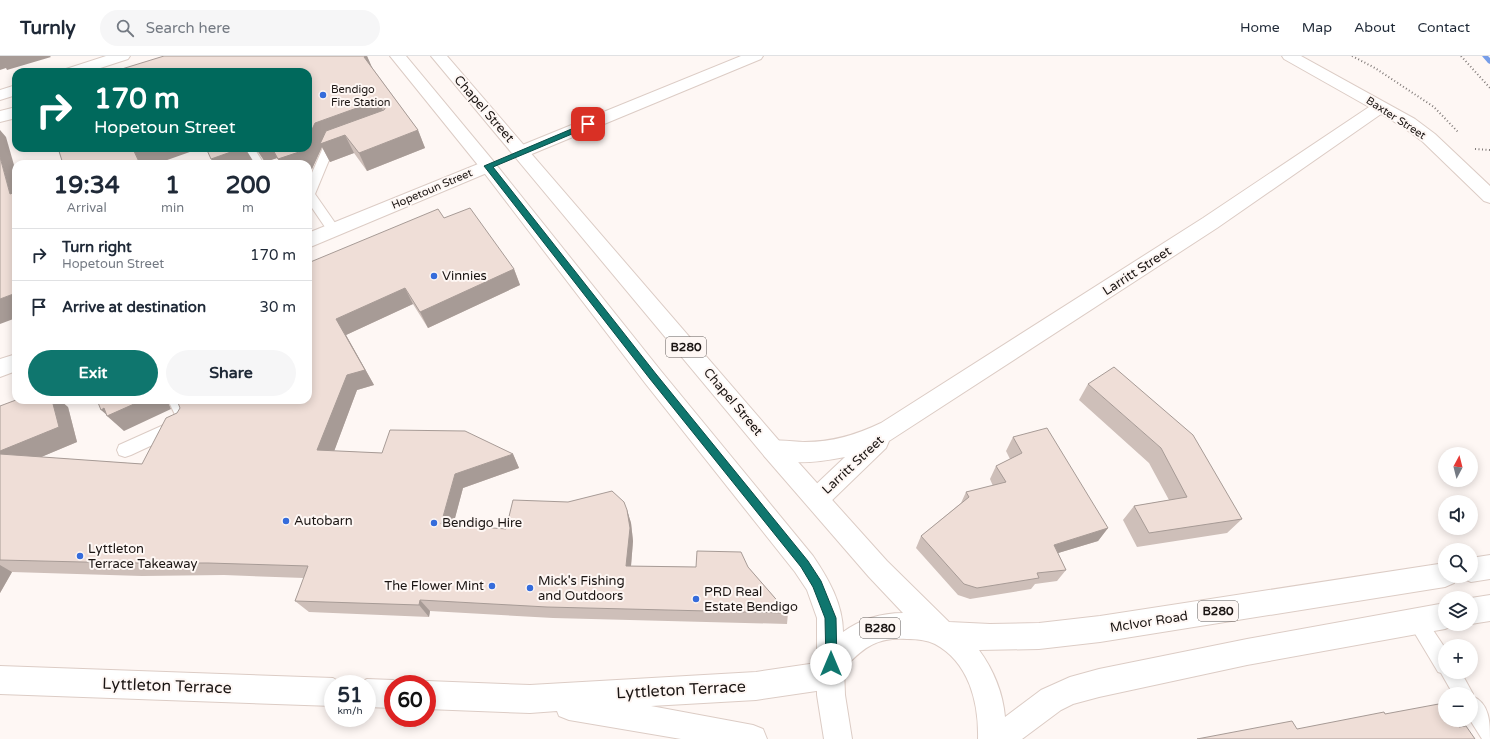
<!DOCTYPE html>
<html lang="en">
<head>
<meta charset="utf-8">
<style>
  :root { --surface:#fff; --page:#f6f6f7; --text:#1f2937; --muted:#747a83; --line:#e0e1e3; --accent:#0f766e }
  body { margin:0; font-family:"Varela Round",sans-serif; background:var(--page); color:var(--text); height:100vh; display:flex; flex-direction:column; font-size:15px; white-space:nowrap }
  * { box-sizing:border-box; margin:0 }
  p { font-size:13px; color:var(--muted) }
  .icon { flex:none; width:22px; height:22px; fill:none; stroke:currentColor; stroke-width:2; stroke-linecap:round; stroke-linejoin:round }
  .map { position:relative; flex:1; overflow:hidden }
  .side { position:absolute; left:12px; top:104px; width:300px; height:244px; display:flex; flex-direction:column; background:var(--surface); border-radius:12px; box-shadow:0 2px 10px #0003 }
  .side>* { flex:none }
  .top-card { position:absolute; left:12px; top:12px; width:300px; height:84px; border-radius:12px; box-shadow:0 2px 10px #0003; background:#00695c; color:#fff; overflow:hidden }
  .needle { width:26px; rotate:7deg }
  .buttons { position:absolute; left:1438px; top:391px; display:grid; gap:8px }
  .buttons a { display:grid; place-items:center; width:40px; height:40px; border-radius:50%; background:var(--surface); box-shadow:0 2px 10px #0003; font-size:20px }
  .speed { position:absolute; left:324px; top:619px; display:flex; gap:8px; font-size:20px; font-weight:700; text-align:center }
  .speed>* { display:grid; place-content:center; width:52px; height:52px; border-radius:50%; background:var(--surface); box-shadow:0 2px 10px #0003; line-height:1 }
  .speed small { font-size:10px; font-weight:400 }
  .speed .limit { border:6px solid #d22; background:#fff; color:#111 }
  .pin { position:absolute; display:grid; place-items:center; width:34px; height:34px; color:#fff; margin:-17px; border-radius:8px; box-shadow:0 2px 6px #0006 }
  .me { position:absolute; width:44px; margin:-22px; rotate:0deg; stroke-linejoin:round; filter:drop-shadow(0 0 3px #0008) }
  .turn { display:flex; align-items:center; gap:14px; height:84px; padding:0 16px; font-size:18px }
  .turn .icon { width:52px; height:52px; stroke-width:2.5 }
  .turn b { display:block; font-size:28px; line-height:34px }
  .eta { display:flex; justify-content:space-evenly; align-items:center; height:68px; text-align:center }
  .eta b { font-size:24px; font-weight:800; line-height:28px }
  .button { display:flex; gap:8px; margin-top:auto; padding:8px 16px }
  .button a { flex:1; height:46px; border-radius:24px; background:var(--accent); color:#fff; font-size:16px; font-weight:800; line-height:46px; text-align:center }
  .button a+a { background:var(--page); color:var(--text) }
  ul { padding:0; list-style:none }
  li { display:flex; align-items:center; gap:12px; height:52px; padding:0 16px; border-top:1px solid var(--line) }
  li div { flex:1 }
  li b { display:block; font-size:15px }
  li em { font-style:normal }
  header { display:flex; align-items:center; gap:24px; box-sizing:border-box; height:56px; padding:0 20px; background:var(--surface); border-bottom:1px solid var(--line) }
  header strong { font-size:19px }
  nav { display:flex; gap:22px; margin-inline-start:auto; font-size:14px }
  .search { width:280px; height:36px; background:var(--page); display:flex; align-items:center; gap:10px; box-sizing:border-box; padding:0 14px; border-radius:22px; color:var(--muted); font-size:15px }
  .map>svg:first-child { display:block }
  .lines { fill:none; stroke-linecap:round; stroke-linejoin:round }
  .stream { fill:#769de8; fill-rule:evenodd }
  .service-casing { stroke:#dcccc5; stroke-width:2 }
  .minor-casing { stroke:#dcccc5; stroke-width:2 }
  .primary-casing { stroke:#dcccc5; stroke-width:2 }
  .path { stroke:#817b79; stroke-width:2; stroke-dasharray:1 2.5; stroke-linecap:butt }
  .service { fill:#fff; fill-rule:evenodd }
  .minor { fill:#fff; fill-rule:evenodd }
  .primary { fill:#fff; fill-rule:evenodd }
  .wall { fill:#cebfb9 }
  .shaded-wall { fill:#a79b96 }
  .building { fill:#efded7; stroke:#a79b96 }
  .route { fill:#0f766e; stroke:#0a4d48 }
  .poi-dot { fill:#356cdb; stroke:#fef7f4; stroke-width:1.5 }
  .labels { text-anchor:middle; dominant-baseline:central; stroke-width:4; stroke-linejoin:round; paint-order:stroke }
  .far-poi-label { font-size:11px; fill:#1b1513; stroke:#fef7f4; text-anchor:start }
  .far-street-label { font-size:11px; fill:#1b1513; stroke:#fef7f4 }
  .shield { fill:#fef7f4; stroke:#5f5956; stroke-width:1 }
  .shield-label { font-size:12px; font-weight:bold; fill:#1b1513 }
  .street-label { font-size:13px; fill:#1b1513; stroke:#fef7f4 }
  .poi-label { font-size:13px; fill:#1b1513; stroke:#fef7f4; text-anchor:start }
  .near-street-label { font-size:16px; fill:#1b1513; stroke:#fef7f4 }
</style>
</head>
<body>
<header>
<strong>Turnly</strong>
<div class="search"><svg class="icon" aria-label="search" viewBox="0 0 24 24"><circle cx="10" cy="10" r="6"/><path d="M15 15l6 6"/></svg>Search here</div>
<nav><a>Home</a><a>Map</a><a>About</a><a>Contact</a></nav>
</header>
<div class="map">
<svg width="1490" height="683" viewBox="0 0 1490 683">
  <rect width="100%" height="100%" fill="#fef7f4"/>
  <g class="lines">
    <polygon class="stream" points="1482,0 1488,0 1490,2 1490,8 1488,7"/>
    <g class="service-casing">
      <g id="service">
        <polygon points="339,82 343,83 345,86 343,89 334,92 315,138 340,174 339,177 334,179 329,177 308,146 308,126 325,87"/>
        <polygon points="246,92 254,92 264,108 252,108 244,95"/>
        <polygon points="168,344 184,344 194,366 191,371 131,399 125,401 119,399 117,394 119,389 177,363"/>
        <path d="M1417 556 1423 559 1445 592V616H1461L1473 638 1472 640C1490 647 1490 667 1490 683H1482L1470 664H1471V638H1453L1441 617 1438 616 1411 571 1408 565 1411 559Z"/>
      </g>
    </g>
    <g class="minor-casing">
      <g id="minor">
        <polygon points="106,0 130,0 128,3 88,16 64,16 66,13"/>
        <polygon points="741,0 763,0 761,3 527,100 521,102 515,100 512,96 515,92"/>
        <path d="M1282 0H1301L1415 63 1435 78 1490 130V147L1484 145 1423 86 1403 71 1381 58 1217 172 889 385 886 392 825 451 817 454 809 451 805 443 809 435 845 401C820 406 789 410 765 401L762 394 765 387C778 382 792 386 805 386 833 386 856 379 881 367L1203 162 1369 51 1284 3Z"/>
        <polygon points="16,29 16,39 0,44 0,34"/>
        <polygon points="16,51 16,62 0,66 0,55"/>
        <polygon points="488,104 494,106 497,110 494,114 308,192 308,177"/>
        <polygon points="16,298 16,315 0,321 0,303"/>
        <polygon points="830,605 840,609 844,619 840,629 830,633 756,644 651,650 753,669 763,673 767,683 681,683 569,664 559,660 557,655 530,657 427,653 427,628 420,628 427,625 530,629 756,616"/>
        <polygon points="0,610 333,622 343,628 333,628 333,650 0,638"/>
        <polygon points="367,623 393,624 402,628 393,628 393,652 367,651 367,628 357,628"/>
      </g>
    </g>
    <g class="primary-casing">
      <g id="primary">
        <path d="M390 0H406L494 106 661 315 813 500C828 522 843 548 843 576 861 563 882 557 903 557L869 521 765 401 431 0H447L781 387 887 505 949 566 990 568 1039 567 1100 560 1445 507V520H1457L1454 527 1445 531 1100 586 1039 593 979 594C993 613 1003 637 1005 661L1041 634 1070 621 1099 613 1247 583 1445 547V568L1454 569 1445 573 1247 609 1099 641 1073 648 1061 654 1022 683H978C979 647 969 606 935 588 927 584 916 583 907 583 877 581 864 591 844 612L845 639 852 683H824L817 639V562L807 534 795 516 645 327 482 114Z"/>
        <polygon points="1490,499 1490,523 1471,526 1462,522 1461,520 1471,520 1471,502"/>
        <polygon points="1490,539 1490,565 1471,568 1471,542"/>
      </g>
    </g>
    <g class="path">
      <polyline points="1352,0 1375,12 1434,51 1458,76"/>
      <polyline points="1461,0 1490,32"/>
      <polyline points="1475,93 1490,94"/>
    </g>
    <use href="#service" class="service"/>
    <use href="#minor" class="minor"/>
    <use href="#primary" class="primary"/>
  </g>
  <g class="wall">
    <polygon points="164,0 367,0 371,10 418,74 425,92 367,115 354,97 330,106 322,91 312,113 308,115 308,108 281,108 277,102 265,106 255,92 308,92"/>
    <polygon points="444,162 514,213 520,229 428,272 413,248 346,279 374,329 357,334 334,395 382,397 513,398 519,412 463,432 453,469 506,473 627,454 631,467 633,485 631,510 696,511 748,511 788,557 787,568 553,562 430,555 429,561 309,556 295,545 304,522 224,519 142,520 12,516 0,537 0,350 68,351 77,386 41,401 142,408 308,344 308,207"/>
    <polygon points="1088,328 1242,463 1227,477 1137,491 1123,464 1134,450 1169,444 1149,407 1079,344"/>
    <polygon points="1013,381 1108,472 1098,485 1058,497 1066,514 1057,525 1035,528 1031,533 970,543 958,539 916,492 921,480 961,447 966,436 993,430 990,423 996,410 1010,403 1006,395"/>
  </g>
  <g class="shaded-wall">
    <polygon points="0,0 50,0 51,1 7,14 6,12 0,14"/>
    <polygon points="367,0 375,18 364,1"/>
    <polygon points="379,44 386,63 345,79 354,97 330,106 322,91 312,113 308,115 308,108 281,108 278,103 303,92 308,92 308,82 315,67"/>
    <polygon points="0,74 6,81 16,116 16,144 10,138 0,101"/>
    <polygon points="418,74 425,92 367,115 359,97"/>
    <polygon points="135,92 201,92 156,108 140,108 133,93"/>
    <polygon points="240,92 245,92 255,108 214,108 211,103"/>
    <polygon points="256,92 272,92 277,102 265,106"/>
    <polygon points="514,213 520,229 428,272 420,256"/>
    <polygon points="405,232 413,248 346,279 374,329 357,334 329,409 317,394 336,263"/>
    <polygon points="16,237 16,262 0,268 0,243"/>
    <polygon points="52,344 60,344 68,351 77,386 15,412 0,402 0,395"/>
    <polygon points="143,344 167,344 171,353 124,375 107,360 108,360 101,354 104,352"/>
    <polygon points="513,398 519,412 463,432 450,481 441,468 455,418"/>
    <polygon points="627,454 631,467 633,485 630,522 626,510"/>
    <polygon points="1108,472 1098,485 1045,501 1054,489"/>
    <polygon points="0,509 12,516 0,537"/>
    <polygon points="420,544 430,555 429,561 419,549"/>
  </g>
  <g class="building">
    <polygon points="164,0 366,0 364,1 418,74 359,97 345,79 320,88 326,75 384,54 387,49 384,45 379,44 315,67 308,82 308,16 112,16"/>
    <polygon points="58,92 135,92 133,93 140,108 63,108"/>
    <polygon points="206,92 242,92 211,103"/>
    <polygon points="272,92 303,92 302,95 278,103"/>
    <polygon points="0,101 10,138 16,136 16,237 0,243"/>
    <polygon points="470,152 514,213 420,256 405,232 336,263 365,314 347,319 317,394 382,397 390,374 465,375 513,398 455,418 441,468 506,473 513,444 568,446 612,435 624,446 627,454 630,472 626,510 696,511 697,495 741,496 748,511 788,557 547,551 420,544 419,549 295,545 308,510 208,507 124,507 0,504 0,398 142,408 166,362 177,357 180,352 177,344 308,344 308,207 438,153 444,162"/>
    <polygon points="1114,311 1193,379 1242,463 1149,477 1134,450 1187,441 1161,392 1088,328"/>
    <polygon points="16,344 52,344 59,371 0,395 0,350"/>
    <polygon points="97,344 143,344 107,360 104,352 101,354"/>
    <polygon points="1047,372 1108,472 1054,489 1066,514 1037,517 1039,522 977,532 964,528 921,480 969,441 966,436 1006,426 996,410 1022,397 1013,381"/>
    <polygon points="1444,647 1445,649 1445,664 1455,664 1459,671 1466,670 1475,683 1197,683 1292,665 1297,673 1384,656 1385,658"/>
  </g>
  <polygon class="route" points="588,66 591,67 591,70 493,111 656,318 808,505 821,525 836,562 837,608 835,611 831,613 827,611 826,608 825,562 813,531 801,511 650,323 484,110"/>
  <g class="poi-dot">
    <circle cx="323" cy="39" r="4"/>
    <circle cx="434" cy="220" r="4"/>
    <circle cx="286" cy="465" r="4"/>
    <circle cx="434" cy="467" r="4"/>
    <circle cx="80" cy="500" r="4"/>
    <circle cx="492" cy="530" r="4"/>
    <circle cx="530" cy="532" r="4"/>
    <circle cx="696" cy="543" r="4"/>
  </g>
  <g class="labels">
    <g class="far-poi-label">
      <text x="331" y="33">Bendigo<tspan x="331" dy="13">Fire Station</tspan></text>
    </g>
    <g class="far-street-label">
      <text transform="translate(1396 62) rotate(33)">Baxter Street</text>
      <text transform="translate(432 133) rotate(-23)">Hopetoun Street</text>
    </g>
    <g class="shield">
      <rect x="666" y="281" width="40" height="20" rx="3"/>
      <rect x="1198" y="545" width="40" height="20" rx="3"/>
      <rect x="860" y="562" width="40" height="20" rx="3"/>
    </g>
    <g class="shield-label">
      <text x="686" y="291">B280</text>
      <text x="1218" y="555">B280</text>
      <text x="880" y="572">B280</text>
    </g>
    <g class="street-label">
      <text transform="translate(484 53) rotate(49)">Chapel Street</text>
      <text transform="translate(1137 215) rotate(-33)">Larritt Street</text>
      <text transform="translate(733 346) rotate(50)">Chapel Street</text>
      <text transform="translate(853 409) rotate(-43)">Larritt Street</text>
      <text transform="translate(1149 566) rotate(-9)">McIvor Road</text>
    </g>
    <g class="poi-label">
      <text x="442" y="220">Vinnies</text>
      <text x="294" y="465">Autobarn</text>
      <text x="442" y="467">Bendigo Hire</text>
      <text x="88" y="493">Lyttleton<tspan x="88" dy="15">Terrace Takeaway</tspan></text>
      <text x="538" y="525">Mick's Fishing<tspan x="538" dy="15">and Outdoors</tspan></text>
      <text x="484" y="530" text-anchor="end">The Flower Mint</text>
      <text x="704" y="536">PRD Real<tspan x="704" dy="15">Estate Bendigo</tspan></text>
    </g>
    <g class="near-street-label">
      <text transform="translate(167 630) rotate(2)">Lyttleton Terrace</text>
      <text transform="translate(681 634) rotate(-3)">Lyttleton Terrace</text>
    </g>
  </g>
</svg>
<div class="buttons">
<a><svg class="needle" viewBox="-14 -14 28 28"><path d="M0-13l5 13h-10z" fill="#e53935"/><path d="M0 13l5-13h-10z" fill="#747a83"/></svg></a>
<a><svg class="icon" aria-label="sound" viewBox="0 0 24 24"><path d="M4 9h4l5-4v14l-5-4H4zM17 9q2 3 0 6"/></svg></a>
<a><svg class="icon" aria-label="search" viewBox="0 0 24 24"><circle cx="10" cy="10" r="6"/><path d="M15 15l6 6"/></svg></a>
<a><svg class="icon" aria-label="layers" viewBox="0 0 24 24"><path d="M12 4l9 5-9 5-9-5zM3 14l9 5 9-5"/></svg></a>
<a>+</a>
<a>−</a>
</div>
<div class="speed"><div>51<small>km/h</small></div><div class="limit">60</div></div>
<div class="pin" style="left:588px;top:68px;background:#d93025"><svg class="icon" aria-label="arrive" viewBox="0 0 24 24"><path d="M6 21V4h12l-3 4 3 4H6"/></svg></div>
<svg class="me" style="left:831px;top:608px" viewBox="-20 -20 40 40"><circle r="19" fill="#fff"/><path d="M0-13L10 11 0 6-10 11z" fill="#0f766e"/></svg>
<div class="top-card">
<div class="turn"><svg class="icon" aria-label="right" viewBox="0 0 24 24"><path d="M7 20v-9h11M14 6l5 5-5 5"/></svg><div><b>170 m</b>Hopetoun Street</div></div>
</div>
<section class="side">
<div class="eta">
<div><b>19:34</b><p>Arrival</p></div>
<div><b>1</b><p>min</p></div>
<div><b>200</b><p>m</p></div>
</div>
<ul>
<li><svg class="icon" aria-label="right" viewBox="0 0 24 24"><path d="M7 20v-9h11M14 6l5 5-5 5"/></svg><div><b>Turn right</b><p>Hopetoun Street</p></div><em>170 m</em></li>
<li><svg class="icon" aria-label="arrive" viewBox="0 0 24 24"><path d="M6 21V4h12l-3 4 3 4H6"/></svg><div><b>Arrive at destination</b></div><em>30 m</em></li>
</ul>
<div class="button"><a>Exit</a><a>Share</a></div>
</section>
</div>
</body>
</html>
